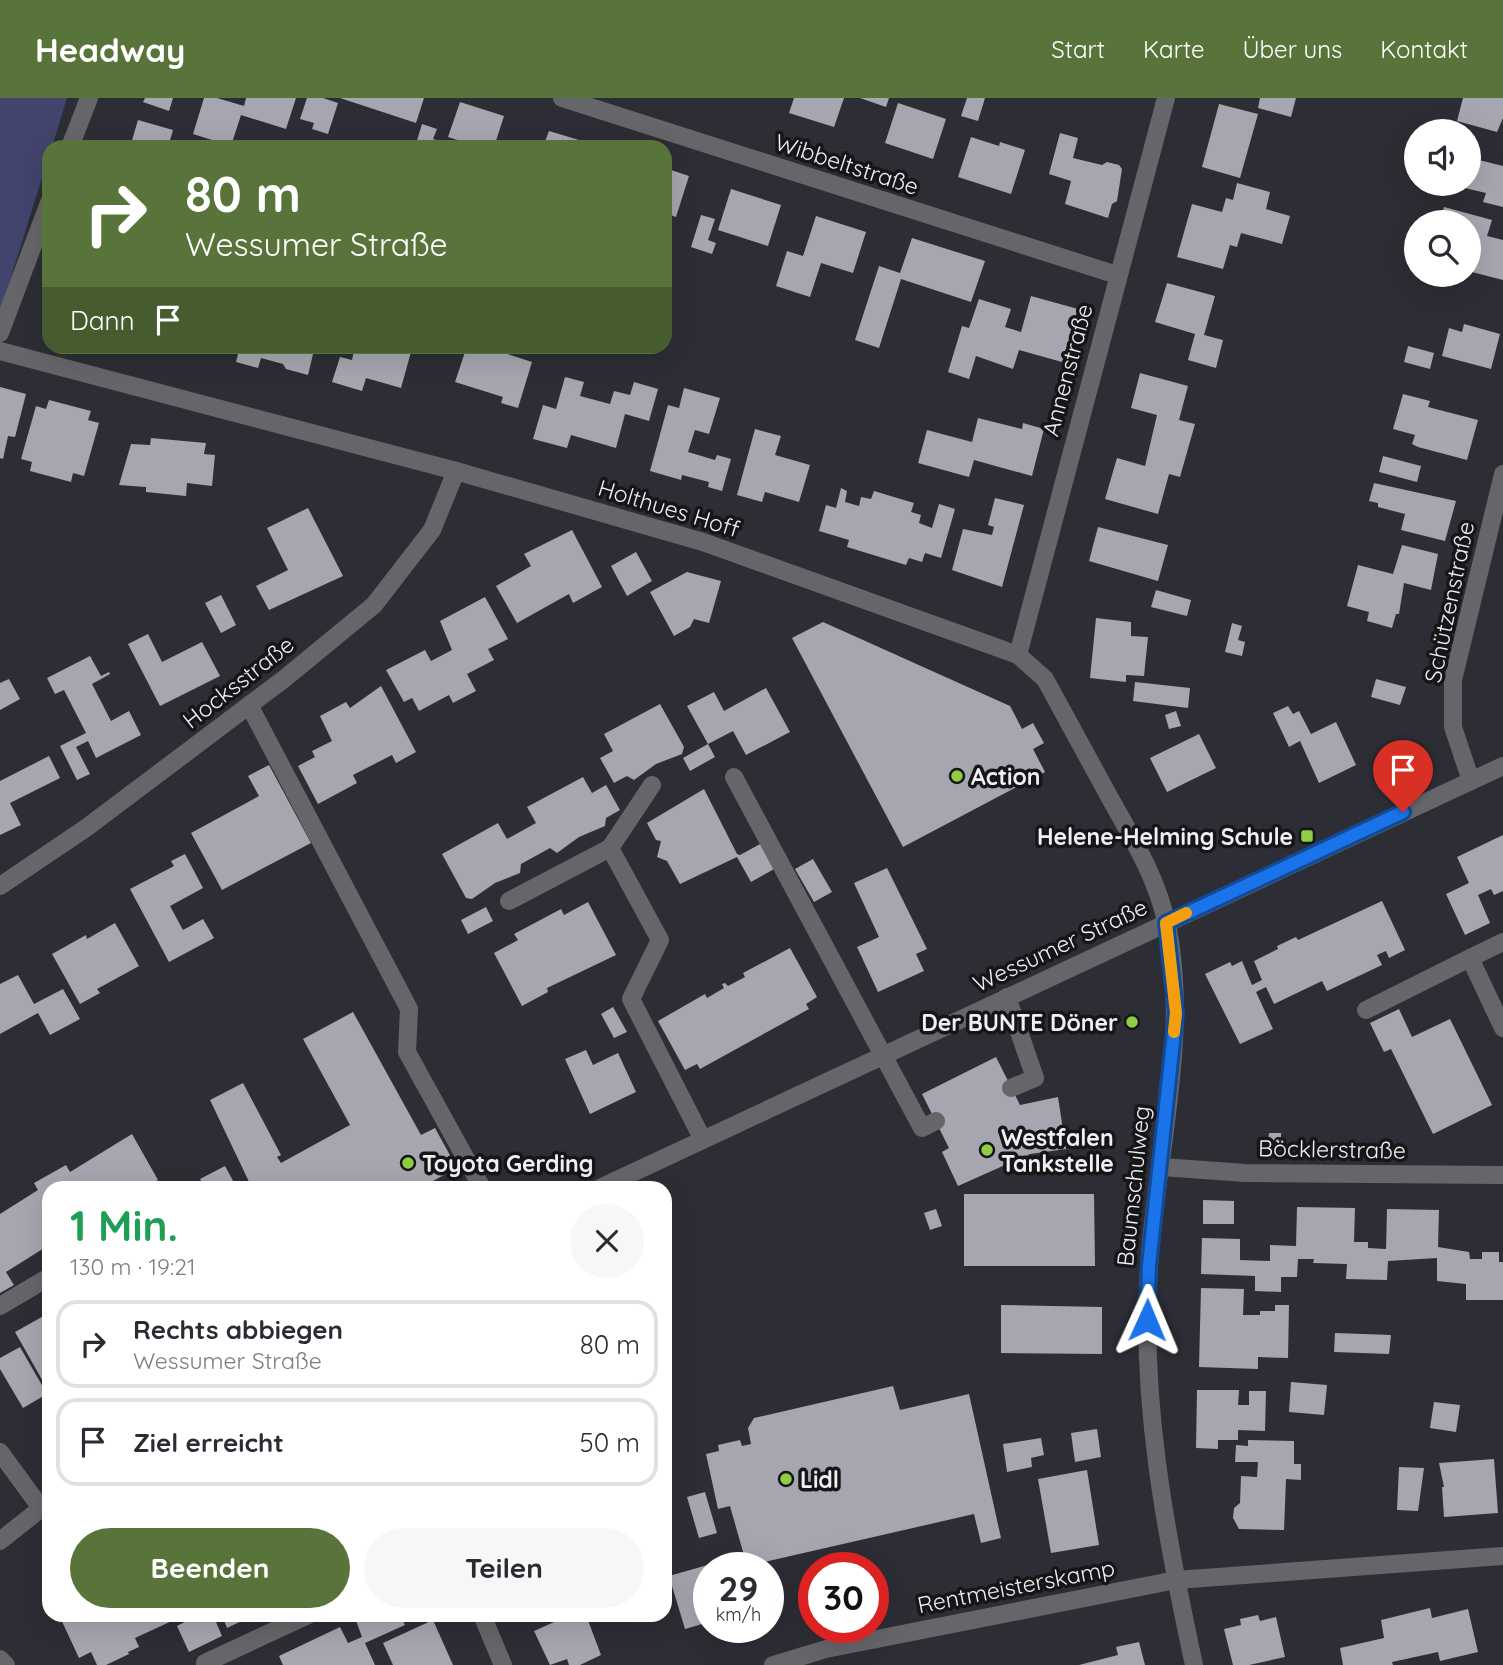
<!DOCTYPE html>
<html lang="de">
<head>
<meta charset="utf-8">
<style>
  :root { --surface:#fff; --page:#f7f7f7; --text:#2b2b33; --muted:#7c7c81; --line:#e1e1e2; --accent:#58743a }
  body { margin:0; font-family:Quicksand,sans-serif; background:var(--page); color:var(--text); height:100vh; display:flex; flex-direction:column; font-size:26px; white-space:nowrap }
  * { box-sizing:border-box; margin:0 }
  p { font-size:23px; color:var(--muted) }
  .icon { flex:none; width:38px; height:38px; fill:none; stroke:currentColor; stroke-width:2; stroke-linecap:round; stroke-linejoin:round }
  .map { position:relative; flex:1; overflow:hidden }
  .details { position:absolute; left:42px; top:1083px; width:630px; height:441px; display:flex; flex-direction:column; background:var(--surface); border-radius:21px; box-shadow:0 7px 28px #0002 }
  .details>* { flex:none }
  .top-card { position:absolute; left:42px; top:42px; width:630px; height:214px; border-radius:21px; box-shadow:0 7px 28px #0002; background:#58743a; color:#fff; overflow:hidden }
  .tools { position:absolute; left:1404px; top:21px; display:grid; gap:14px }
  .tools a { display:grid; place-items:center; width:77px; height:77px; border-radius:50%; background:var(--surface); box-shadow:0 7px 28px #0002; font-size:35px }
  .speed { position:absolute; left:693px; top:1454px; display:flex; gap:14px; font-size:35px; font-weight:700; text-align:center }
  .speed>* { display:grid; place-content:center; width:91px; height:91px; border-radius:50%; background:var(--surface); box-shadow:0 7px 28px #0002; line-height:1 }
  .speed small { font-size:18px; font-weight:400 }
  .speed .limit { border:10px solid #d22; background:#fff; color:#111 }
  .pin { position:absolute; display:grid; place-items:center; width:60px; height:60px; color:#fff; margin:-72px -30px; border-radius:50% 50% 50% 0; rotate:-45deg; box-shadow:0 0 7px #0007 }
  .pin .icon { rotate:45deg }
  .me { position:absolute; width:77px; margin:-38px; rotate:1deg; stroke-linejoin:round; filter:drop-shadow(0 0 5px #0008) }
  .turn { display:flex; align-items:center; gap:24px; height:147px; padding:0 28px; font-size:32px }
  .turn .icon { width:91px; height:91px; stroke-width:2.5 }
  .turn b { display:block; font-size:49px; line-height:60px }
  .then { display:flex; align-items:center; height:66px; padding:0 28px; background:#0003; gap:14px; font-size:26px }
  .round { display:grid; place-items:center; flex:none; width:74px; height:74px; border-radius:37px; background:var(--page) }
  .summary { display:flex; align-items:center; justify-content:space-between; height:119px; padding:0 28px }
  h1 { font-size:42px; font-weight:700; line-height:52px; color:#1e9e55 }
  .primary-button { display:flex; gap:14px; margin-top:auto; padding:14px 28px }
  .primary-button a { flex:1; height:80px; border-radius:42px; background:var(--accent); color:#fff; font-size:28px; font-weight:700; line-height:80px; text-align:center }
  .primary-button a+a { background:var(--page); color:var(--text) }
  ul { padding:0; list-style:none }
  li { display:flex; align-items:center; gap:21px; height:88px; margin:0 14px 10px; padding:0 14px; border:4px solid var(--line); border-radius:21px }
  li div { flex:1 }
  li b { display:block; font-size:26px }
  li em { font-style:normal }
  header { display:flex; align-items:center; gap:42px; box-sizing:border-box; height:98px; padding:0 35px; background:var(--accent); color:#fff }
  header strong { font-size:33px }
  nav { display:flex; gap:38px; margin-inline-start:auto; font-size:24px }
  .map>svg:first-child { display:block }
  .green { fill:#42446d }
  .building { fill:#a5a6af }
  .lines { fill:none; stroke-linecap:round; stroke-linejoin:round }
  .service { stroke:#66666a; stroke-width:18 }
  .minor { stroke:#66666a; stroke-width:18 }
  .tertiary { stroke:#66666a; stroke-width:18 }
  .route-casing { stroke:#114b97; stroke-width:18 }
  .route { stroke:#1a73e8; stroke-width:12 }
  .slow { stroke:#f59e0b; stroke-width:12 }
  .poi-dot { fill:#8fcd42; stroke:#161619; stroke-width:2.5 }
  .labels { text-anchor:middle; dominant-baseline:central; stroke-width:7; stroke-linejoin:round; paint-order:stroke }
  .street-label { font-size:23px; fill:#efeff4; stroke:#161619 }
  .poi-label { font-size:23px; font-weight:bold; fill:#efeff4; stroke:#161619; text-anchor:start }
</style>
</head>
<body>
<header>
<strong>Headway</strong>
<nav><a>Start</a><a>Karte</a><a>Über uns</a><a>Kontakt</a></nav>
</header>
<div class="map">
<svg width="1503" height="1567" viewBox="0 0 1503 1567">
  <rect width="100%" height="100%" fill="#2d2e35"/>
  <polygon class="green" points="0,0 67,0 52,49 49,49 49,58 0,214"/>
  <g class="building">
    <polygon points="145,0 173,0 169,13 143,4"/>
    <polygon points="204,0 217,0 244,8 246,0 296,0 286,31 241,17 231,48 193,36"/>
    <polygon points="307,0 323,0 338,5 328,36 312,31 314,25 300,21"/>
    <polygon points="340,0 424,0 416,25"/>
    <polygon points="794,0 844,0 834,29 789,15"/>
    <polygon points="860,0 889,0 886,9"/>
    <polygon points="967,0 985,0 978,23 961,18"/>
    <polygon points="1260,0 1296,0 1291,19 1258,10"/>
    <polygon points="1463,0 1503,0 1503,20 1497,34 1457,23"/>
    <polygon points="460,4 504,18 494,49 479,49 448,39"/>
    <polygon points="898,5 946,21 933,61 885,45"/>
    <polygon points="1219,6 1258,16 1240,80 1202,69"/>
    <polygon points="138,22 173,32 168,49 130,49"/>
    <polygon points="422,26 437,31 433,41 450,46 449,49 415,49"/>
    <polygon points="549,33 599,48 598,49 543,49"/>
    <polygon points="1060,35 1078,40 1073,60 1102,67 1107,64 1119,67 1122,71 1117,103 1112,106 1108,120 1065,106 1071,83 1049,76"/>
    <polygon points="971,39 999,48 1000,44 1025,52 1011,96 958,79"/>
    <polygon points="1479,62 1503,68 1503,109 1483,104 1486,95 1452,87 1468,86 1468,68 1477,70"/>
    <polygon points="665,70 689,78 676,119 665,115"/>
    <polygon points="1237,85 1270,94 1266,111 1290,118 1282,146 1241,135 1237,149 1230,147 1223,171 1177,159 1192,106 1222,114 1226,100 1233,102"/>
    <polygon points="731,91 781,107 768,148 718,132"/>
    <polygon points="1444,109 1492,122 1487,138 1503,142 1503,182 1472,174 1477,156 1468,153 1468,124 1440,124"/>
    <polygon points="701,117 715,121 708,142 716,145 712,156 691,149"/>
    <polygon points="816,118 866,134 853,175 821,165 810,199 776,188 787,153 803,158"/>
    <polygon points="912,140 985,163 971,204 901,181 879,250 855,242 879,168 900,175"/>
    <polygon points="1167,185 1215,198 1204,237 1223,242 1216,270 1188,262 1195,236 1155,224"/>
    <polygon points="1031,198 1078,211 1062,264 1019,252 1013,271 976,258 969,281 948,274 962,228 969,230 979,201 1011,211 1005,229 1021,234"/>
    <polygon points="1464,226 1500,236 1491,271 1442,258 1449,230 1462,234"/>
    <polygon points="240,248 315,248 308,277 286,271 283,266 261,260 258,270 236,264"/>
    <polygon points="355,248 393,248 411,254 401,290 366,280 362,293 332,284 340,259 352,262"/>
    <polygon points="467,248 483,248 532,264 518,310 501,305 503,299 455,284"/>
    <polygon points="1408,248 1434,255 1430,271 1404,264"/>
    <polygon points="1140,275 1188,288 1179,322 1195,326 1180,379 1169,376 1158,416 1105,401 1117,360 1145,368 1157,317 1131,310"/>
    <polygon points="565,279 584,284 580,298 610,306 614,293 630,297 634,284 658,291 649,323 625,316 616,350 571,337 567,350 533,341 543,307 556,311"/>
    <polygon points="0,289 26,296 15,339 8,338 3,361 0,360"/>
    <polygon points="684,290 720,300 709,336 695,332 688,354 715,362 717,357 731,361 722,393 708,389 709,384 682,377 681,382 650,373 668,307 679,310"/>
    <polygon points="1403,296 1430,303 1428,309 1478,322 1467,362 1418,349 1412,346 1415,337 1393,331"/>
    <polygon points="49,302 91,313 88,322 99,325 84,378 73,375 71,384 30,373 32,364 21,361 36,308 46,311"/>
    <polygon points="978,320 1022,331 1023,325 1044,331 1032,378 974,362 969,379 918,365 927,332 972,344"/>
    <polygon points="755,331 781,338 775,357 810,367 799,404 765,394 762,404 737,397"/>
    <polygon points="151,340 206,345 204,356 215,357 212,388 187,385 186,398 146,394 146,389 119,387 131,346 150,347"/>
    <polygon points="1383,358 1421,368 1417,384 1379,374"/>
    <polygon points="1374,385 1456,403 1445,443 1401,432 1405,416 1378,409 1378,405 1369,403"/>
    <polygon points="841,390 847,393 845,404 859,408 861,399 871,401 874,393 914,405 911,414 921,417 919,425 932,430 939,406 955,411 941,460 925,455 922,464 909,460 906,467 847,449 849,442 819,433 826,407 836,410"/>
    <polygon points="995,400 1024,407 1002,489 952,472 963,431 992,437 994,429 988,427"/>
    <polygon points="308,410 343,478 269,512 256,488 288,472 267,430"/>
    <polygon points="1098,429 1168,447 1158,483 1089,463"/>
    <polygon points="572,432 602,489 573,505 569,496 517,525 496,488 531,468 524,456"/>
    <polygon points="1402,447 1438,456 1431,492 1404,485 1399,516 1396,516 1392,530 1367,523 1369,514 1347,508 1358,467 1393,476"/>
    <polygon points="636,454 652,483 627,498 611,468"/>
    <polygon points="687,474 721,483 709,525 694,521 690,529 674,538 650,494"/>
    <polygon points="1156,492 1191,502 1187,518 1151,509"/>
    <polygon points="221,497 236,527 221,535 205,505"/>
    <polygon points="485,499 508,541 488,551 494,562 467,576 476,593 453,605 449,597 419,613 412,600 404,604 386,572 425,552 431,563 452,552 440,523"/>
    <polygon points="1096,520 1131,524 1131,538 1148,539 1144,578 1126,577 1126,584 1090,580"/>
    <polygon points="823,524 1010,608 1022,631 1033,625 1044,645 1033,651 1045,674 903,749 792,540"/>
    <polygon points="1232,525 1242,528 1238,542 1245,544 1242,558 1225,554"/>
    <polygon points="148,536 162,564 202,544 220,578 160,608 128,546"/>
    <polygon points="90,558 101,578 109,574 110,576 92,586 111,623 129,613 141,637 96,660 88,643 76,649 90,676 77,682 60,648 86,635 64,592 55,596 47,580"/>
    <polygon points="9,581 20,601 0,612 0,585"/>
    <polygon points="1376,581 1406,589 1400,607 1371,599"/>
    <polygon points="1135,584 1190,590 1188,610 1133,603"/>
    <polygon points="381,588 416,654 396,665 392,657 353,677 357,685 318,706 298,668 315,659 312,653 332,643 320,618 346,604 350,610"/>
    <polygon points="766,590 790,634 746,657 733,633 708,646 687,608 714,594 724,613"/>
    <polygon points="660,606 684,649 682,656 656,666 634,682 627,678 614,685 600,660 613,653 604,636"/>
    <polygon points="1288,608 1293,616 1299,613 1311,636 1336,624 1356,667 1319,685 1300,643 1289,649 1273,615"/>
    <polygon points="1176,613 1181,628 1169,631 1165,617"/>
    <polygon points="1199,636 1216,670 1167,694 1150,660"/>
    <polygon points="708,646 715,659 690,673 683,660"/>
    <polygon points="49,658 60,680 10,705 21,727 0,737 0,683"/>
    <polygon points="269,667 311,745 222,792 191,735 259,698 248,678"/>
    <polygon points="583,679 592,695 606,687 620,712 606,720 605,728 579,739 557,755 550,750 521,766 520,775 495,785 472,801 466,800 442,756 498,725 507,741 536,725 527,709"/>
    <polygon points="704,691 737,756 740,757 762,745 776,770 751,784 737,759 680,786 667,763 657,759 661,743 656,742 647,725"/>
    <polygon points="1503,737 1503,793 1494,797 1491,791 1478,797 1490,825 1465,837 1446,796 1469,785 1457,759"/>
    <polygon points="185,756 203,790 170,808 183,832 203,821 214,840 169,864 130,791 174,768 171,763"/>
    <polygon points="813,761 832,794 814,804 795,771"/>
    <polygon points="887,770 927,851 916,856 924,873 878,894 857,849 879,839 854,785"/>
    <polygon points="1382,803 1405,852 1389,860 1386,853 1377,857 1382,867 1327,893 1322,883 1274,906 1266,889 1256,894 1273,931 1240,946 1205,876 1230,864 1232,868 1242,863 1252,887 1262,882 1254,863 1278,851 1277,848 1296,839 1298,842"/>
    <polygon points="588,804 616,857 547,890 548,894 522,908 494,855 518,842 514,836 561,811 564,817"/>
    <polygon points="486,809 493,823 468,836 461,822"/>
    <polygon points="115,825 139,868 97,891 100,895 80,906 52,856 86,837 87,841"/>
    <polygon points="790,850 817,899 806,906 809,911 700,971 697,966 685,972 658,923 705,896 707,900 724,890 722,886 725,885 728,888 745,879 743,875"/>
    <polygon points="18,877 34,906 63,891 80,921 50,937 38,915 0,936 0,886"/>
    <polygon points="613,909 627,934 614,940 601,916"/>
    <polygon points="1399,911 1412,939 1450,921 1492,1007 1433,1036 1391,951 1384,954 1370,925"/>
    <polygon points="353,914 421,1037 435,1030 457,1070 420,1090 252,1090 210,1002 243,985 281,1057 277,1059 281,1065 350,1027 303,941"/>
    <polygon points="586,952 593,967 618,955 636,994 590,1016 565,961"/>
    <polygon points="996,959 1020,1007 1058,999 1066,1051 1030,1056 958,1088 942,1054 949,1050 922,996"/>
    <polygon points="1269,1035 1281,1035 1281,1044 1268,1044"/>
    <polygon points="132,1036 158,1082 143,1090 49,1090 49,1147 6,1174 14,1187 0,1195 0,1116 38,1092 34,1085 66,1067 70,1074"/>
    <polygon points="225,1068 237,1090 205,1090 200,1081"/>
    <polygon points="964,1096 1094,1096 1095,1168 964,1168"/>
    <polygon points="1203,1102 1234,1103 1234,1126 1203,1126"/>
    <polygon points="1297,1109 1355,1110 1354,1144 1368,1144 1368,1150 1386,1151 1387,1111 1439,1112 1438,1149 1469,1154 1470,1161 1482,1161 1482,1154 1499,1154 1499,1164 1503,1164 1503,1202 1466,1202 1466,1186 1437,1183 1437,1160 1388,1163 1387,1182 1346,1181 1347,1166 1313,1165 1314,1161 1298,1161 1297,1179 1281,1179 1281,1194 1255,1193 1255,1178 1201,1176 1202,1140 1240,1141 1240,1162 1270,1163 1270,1147 1296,1148"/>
    <polygon points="936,1111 942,1128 930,1132 924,1115"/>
    <polygon points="1201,1190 1244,1191 1243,1217 1260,1217 1260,1213 1275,1213 1275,1207 1289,1207 1288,1260 1258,1259 1258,1271 1199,1269"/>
    <polygon points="1001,1207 1102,1209 1102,1256 1001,1255"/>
    <polygon points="49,1215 49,1294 15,1234"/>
    <polygon points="1335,1235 1391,1237 1389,1256 1334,1254"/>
    <polygon points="20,1249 47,1296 23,1310 0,1271 0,1260"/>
    <polygon points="1291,1284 1327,1287 1324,1317 1289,1314"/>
    <polygon points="893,1288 900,1312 969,1296 1001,1440 981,1445 974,1416 747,1468 730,1408 718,1411 706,1356 719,1353 718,1347 740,1342 742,1348 751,1346 748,1330 754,1320"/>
    <polygon points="1197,1292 1239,1292 1238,1307 1249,1307 1249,1293 1266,1293 1265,1333 1238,1332 1238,1342 1218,1342 1218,1351 1196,1350"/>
    <polygon points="1434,1304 1460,1307 1456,1334 1430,1330"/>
    <polygon points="1097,1331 1101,1359 1075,1364 1071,1335"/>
    <polygon points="1041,1340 1044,1357 1031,1360 1032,1369 1007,1374 1003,1346"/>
    <polygon points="1248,1342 1294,1343 1294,1366 1301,1366 1301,1382 1286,1381 1284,1432 1239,1431 1233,1420 1234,1410 1240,1405 1241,1378 1257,1379 1258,1364 1235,1364 1236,1347 1248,1348"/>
    <polygon points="1494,1361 1498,1415 1444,1419 1442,1389 1444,1389 1439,1365"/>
    <polygon points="1399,1369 1424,1370 1418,1413 1397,1412"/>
    <polygon points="1087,1372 1099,1447 1051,1455 1038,1381"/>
    <polygon points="705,1394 717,1435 699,1440 687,1399"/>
    <polygon points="711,1466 709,1524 685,1531 669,1478"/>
    <polygon points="1430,1510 1432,1520 1468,1511 1478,1554 1440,1563 1438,1554 1392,1564 1393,1567 1343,1567 1340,1550 1384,1540 1381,1522"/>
    <polygon points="59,1517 172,1517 174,1522 135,1540 139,1549 128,1554 129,1556 106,1567 97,1567 91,1554 79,1560"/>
    <polygon points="198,1517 213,1517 222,1538 189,1554 177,1528"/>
    <polygon points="222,1517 254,1517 227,1530"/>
    <polygon points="354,1517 400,1517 405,1527 365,1545 375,1567 283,1567 279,1558 340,1529 348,1545 362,1539"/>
    <polygon points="570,1517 586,1517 601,1557 580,1567 569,1567 567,1561 550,1567 534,1533"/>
    <polygon points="1258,1517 1260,1523 1276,1519 1285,1559 1249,1567 1233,1567 1224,1531 1241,1527 1240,1521"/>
    <polygon points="433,1522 453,1567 393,1567 383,1545"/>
    <polygon points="1139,1544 1145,1567 1079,1567 1118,1557 1116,1549"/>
  </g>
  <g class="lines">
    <g class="service">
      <polyline points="249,607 409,911 407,954 482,1090"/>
      <polyline points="734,679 922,1030 936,1023"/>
      <polyline points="610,750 652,687"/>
      <polyline points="509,803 610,750 660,842 631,901 703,1042"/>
      <polyline points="1007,899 1035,980 1011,990"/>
      <polyline points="0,1354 41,1410"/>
      <polyline points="0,1561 6,1567"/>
    </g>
    <g class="minor">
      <polyline points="562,0 1117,177"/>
      <polyline points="70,49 89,0"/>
      <polyline points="0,235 49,105"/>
      <path d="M0 253 456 373 703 444 1018 557 1045 581C1067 622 1089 662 1111 702 1134 743 1157 780 1167 827 1190 936 1156 1059 1149 1169 1140 1303 1166 1437 1194 1567"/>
      <polyline points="1018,557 1166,0"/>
      <polyline points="1471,683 1453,629 1453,582 1503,376"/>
      <polyline points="0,788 86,730 284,581 374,507 432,432 456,373"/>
      <polyline points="1503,844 1470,860 1503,930"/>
      <polyline points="1366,912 1470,860"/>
      <polyline points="1162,1069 1245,1075 1503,1077"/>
      <polyline points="0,1208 49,1179"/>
      <polyline points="482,1517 503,1567"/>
      <polyline points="205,1565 308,1517"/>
      <polyline points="773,1567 826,1551 1176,1482 1503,1458"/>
    </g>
    <g class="tertiary">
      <polyline points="600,1090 1503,668"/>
      <polyline points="0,1443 49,1404"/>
    </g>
  </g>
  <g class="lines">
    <g class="route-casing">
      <polyline id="route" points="1147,1222 1149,1167 1176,915 1166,825 1403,714"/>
    </g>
    <use href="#route" class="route"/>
    <polyline class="slow" points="1174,934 1176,915 1166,825 1186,815"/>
  </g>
  <g class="poi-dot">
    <circle cx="957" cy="678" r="7"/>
    <rect x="1300" y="731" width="14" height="14" rx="3.5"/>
    <circle cx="1132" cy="924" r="7"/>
    <circle cx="987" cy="1052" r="7"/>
    <circle cx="408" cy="1065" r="7"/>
    <circle cx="786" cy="1381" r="7"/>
  </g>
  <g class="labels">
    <g class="street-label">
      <text transform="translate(847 66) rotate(18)">Wibbeltstraße</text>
      <text transform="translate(1067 272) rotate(-75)">Annenstraße</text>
      <text transform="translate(669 410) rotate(17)">Holthues Hoff</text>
      <text transform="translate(1449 504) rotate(-78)">Schützenstraße</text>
      <text transform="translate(238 584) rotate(-38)">Hocksstraße</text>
      <text transform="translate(1060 847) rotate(-25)">Wessumer Straße</text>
      <text transform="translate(1332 1051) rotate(1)">Böcklerstraße</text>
      <text transform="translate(1133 1088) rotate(-84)">Baumschulweg</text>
      <text transform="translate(1016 1488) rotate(-11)">Rentmeisterskamp</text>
    </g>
    <g class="poi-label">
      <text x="971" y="678">Action</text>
      <text x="1293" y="738" text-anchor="end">Helene-Helming Schule</text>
      <text x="1118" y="924" text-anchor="end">Der BUNTE Döner</text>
      <text x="1001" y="1039">Westfalen<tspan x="1001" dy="26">Tankstelle</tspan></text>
      <text x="422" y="1065">Toyota Gerding</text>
      <text x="800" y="1381">Lidl</text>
    </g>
  </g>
</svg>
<div class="tools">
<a><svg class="icon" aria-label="sound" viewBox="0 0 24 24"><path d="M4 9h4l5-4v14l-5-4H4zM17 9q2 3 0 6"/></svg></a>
<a><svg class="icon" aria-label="search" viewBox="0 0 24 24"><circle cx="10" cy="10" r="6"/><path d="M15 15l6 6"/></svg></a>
</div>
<div class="speed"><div>29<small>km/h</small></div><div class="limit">30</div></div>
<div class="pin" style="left:1403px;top:714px;background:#d93025"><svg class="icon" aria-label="arrive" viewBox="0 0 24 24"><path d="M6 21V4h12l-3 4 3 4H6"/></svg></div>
<svg class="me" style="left:1147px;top:1222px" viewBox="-20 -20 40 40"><path d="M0-17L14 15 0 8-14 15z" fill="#1a73e8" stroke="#fff" stroke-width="4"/></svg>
<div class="top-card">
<div class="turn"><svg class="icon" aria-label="right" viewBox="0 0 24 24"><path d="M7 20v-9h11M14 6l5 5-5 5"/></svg><div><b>80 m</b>Wessumer Straße</div></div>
<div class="then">Dann<svg class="icon" aria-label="arrive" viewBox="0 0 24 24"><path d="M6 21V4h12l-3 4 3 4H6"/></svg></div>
</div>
<section class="details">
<div class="summary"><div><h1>1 Min.</h1><p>130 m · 19:21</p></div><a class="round"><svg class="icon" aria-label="close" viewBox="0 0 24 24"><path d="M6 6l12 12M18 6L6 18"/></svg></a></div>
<ul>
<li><svg class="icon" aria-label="right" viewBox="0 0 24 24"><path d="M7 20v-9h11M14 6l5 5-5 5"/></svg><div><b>Rechts abbiegen</b><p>Wessumer Straße</p></div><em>80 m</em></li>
<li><svg class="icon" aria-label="arrive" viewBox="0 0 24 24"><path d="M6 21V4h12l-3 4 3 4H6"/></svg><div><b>Ziel erreicht</b></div><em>50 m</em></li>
</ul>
<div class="primary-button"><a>Beenden</a><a>Teilen</a></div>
</section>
</div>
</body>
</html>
